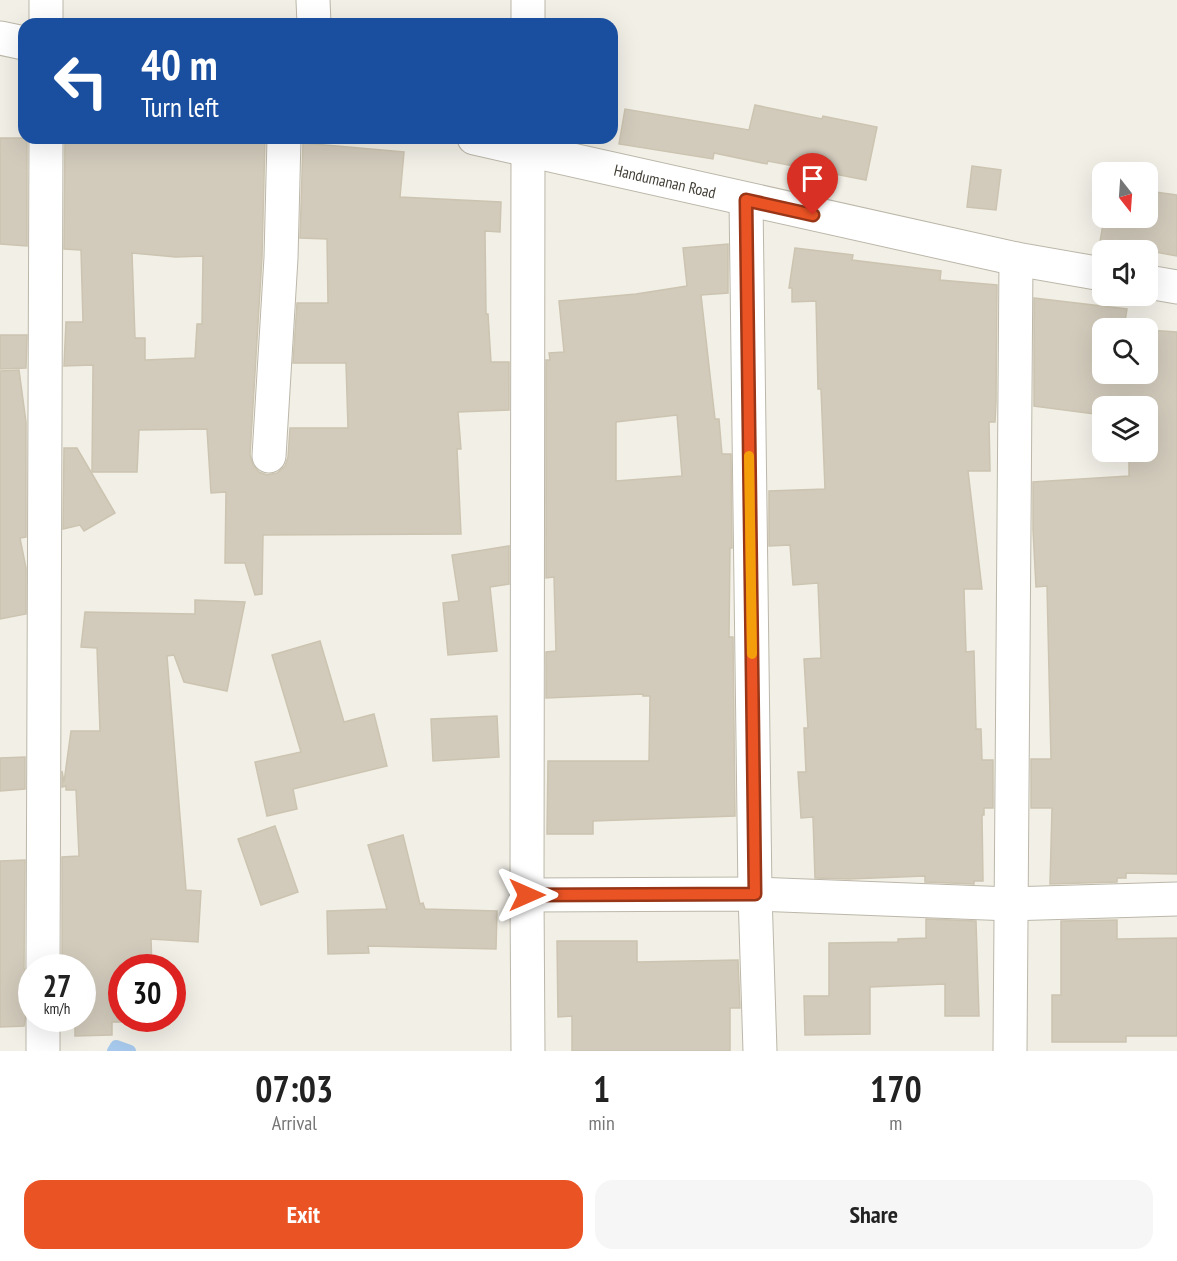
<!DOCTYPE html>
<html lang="en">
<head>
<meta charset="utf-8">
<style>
  :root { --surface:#fff; --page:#f6f6f6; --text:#222; --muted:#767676; --accent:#ea5324 }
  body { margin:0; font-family:"PT Sans Narrow",sans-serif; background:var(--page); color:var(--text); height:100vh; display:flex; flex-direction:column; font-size:22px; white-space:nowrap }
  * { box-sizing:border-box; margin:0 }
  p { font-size:20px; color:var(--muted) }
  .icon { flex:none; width:33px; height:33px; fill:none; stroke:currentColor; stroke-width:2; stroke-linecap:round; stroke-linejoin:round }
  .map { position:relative; height:1051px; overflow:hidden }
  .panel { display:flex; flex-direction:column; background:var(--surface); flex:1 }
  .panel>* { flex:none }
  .hud { position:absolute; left:18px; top:18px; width:600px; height:126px; border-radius:18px; box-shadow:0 6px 24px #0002; background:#1a4fa0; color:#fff; overflow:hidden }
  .needle { width:39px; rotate:163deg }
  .fabs { position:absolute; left:1092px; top:162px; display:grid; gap:12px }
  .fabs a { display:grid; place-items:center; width:66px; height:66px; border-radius:12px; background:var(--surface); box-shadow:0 6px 24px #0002; font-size:30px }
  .speed { position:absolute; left:18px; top:954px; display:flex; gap:12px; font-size:30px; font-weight:700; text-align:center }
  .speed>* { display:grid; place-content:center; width:78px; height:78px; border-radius:50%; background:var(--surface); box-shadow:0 6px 24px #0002; line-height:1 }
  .speed small { font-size:15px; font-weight:400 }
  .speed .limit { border:9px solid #d22; background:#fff; color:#111 }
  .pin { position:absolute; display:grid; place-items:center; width:51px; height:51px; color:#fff; margin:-62px -26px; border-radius:50% 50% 50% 0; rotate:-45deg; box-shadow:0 0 6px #0007 }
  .pin .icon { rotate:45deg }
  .me { position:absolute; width:66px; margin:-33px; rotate:90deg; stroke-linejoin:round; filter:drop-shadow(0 0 4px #0008) }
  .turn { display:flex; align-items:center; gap:21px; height:126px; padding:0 24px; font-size:27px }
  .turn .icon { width:78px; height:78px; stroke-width:2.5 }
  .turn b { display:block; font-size:42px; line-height:51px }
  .eta { display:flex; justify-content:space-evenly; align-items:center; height:102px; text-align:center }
  .eta b { font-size:36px; font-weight:800; line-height:42px }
  .cta { display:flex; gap:12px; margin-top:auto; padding:12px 24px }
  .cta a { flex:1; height:69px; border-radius:18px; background:var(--accent); color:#fff; font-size:24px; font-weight:800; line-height:69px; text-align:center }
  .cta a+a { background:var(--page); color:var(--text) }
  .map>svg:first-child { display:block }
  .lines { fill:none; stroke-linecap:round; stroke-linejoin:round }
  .stream { stroke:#a6c8ea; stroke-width:12 }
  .building { fill:#d2cbbc; stroke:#ccc4b0; stroke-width:1.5; fill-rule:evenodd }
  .minor-casing { stroke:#bcb7a9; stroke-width:35 }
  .minor { stroke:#fff; stroke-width:33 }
  .route-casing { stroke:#983617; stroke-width:15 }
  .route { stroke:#ea5324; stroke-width:10 }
  .slow { stroke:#f59e0b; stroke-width:10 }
  .labels { text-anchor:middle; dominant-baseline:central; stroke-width:4.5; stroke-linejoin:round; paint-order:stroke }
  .street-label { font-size:16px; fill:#433f36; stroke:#fff }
</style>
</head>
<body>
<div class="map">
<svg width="1177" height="1051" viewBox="0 0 1177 1051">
  <rect width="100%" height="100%" fill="#f1efe6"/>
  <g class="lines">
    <polyline class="stream" points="113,1051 116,1046 130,1051"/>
  </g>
  <g class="building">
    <polygon points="755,105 822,119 823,116 877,127 866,180 768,161 767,164 714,153 713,159 619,144 625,109 749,130"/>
    <polygon points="0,138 27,138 27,246 0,244"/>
    <path d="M65 138H265L262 257 250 455 253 465 259 472 267 475 277 473 285 466 288 457 290 428H348L346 363H293L297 303H328L327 239 300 238 303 143 404 152 400 197 501 202 500 232 485 231 486 314H488L491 362H509V410L458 412 461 449H457L461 534 263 535 262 594 255 595 245 563H225L226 492 211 493 207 429 139 430 137 472H92L93 365 64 366 66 322H83L81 250 64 249ZM132 253 176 257 203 256 202 324H197L195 358 145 360V338H135Z"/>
    <polygon points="1113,165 1150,171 1148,187 1148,172 1112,172"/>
    <polygon points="972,166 1001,170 996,210 967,207"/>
    <polygon points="1148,191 1177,195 1177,256 1100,242 1104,218 1148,218"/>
    <path d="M728 244V293L701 295 715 419H719L722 454H731L732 548H730L729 637H733L735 816 593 821V834H547L548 761H649L650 696H643V694L546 698V652L556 651 554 577 546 578V360H550L549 353 564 352 559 301 636 294 687 286 683 248ZM677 415 682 476 616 481V422Z"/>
    <polygon points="795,248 853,255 852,260 941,271 940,280 997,285 996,402 995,422 989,422 990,471 968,471 982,589 964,589 966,652 974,651 976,729 981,729 982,760 993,760 993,808 984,808 984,815 982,815 983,881 974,881 974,884 925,882 925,876 849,879 815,878 813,817 801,818 798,772 806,772 804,728 808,728 804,659 821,658 818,583 793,585 790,545 769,546 769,491 825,489 821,389 818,389 816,301 792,302 792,288 789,288"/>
    <polygon points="1034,298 1127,309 1124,328 1128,328 1102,328 1102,374 1148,374 1148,330 1177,332 1177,874 1126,873 1126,878 1117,878 1117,882 1050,884 1052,808 1031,808 1031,759 1051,759 1047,586 1036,587 1033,530 1033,482 1129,476 1129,452 1148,452 1148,406 1102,406 1102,415 1034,406"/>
    <polygon points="0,335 27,335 26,368 0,369"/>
    <polygon points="19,370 26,422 26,537 20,538 26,568 26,614 0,619 0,371"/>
    <polygon points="64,448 77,448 115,513 84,531 80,525 63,529"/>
    <polygon points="509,546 509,584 490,587 497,651 448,655 443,603 459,601 452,555"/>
    <polygon points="195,600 245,602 227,691 184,682 174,655 167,656 186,890 201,891 198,942 151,939 152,968 122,968 122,1018 153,1018 153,1022 112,1022 112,1035 75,1036 75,1024 62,1025 62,1018 82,1018 82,968 62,968 62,857 79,856 76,790 66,790 66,786 62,787 62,771 64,782 71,731 100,731 97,648 81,647 85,612 195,614"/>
    <polygon points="320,641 344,722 374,714 387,766 293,789 297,809 267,816 255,762 301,752 272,655"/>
    <polygon points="497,716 499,757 433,761 431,719"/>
    <polygon points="25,757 25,789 0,791 0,758"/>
    <polygon points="275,826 298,892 261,905 238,839"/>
    <polygon points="403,835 420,904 423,903 425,909 497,911 496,949 368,946 369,953 328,954 327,911 387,909 368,845"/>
    <polygon points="25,860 24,968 27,977 32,982 32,1004 27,1009 24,1026 0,1027 0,861"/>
    <polygon points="926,919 976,921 979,1016 945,1016 945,984 870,987 870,1034 805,1035 804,996 829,996 829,943 898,942 898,939 926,938"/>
    <polygon points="1117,920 1117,939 1177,938 1177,1036 1126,1036 1126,1042 1052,1042 1052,995 1061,995 1061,921"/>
    <polygon points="557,941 637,941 637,962 738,960 740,1008 730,1008 730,1051 572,1051 572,1016 558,1017"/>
  </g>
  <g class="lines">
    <g class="minor-casing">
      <g id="minor">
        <polyline points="46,0 46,24"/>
        <polyline points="313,0 314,24"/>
        <polyline points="528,24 528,0"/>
        <polyline points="0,38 24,43"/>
        <polyline points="474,138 1016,259 1102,274"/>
        <polyline points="528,138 527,895 528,1051"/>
        <polyline points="746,200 755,894 760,1051"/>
        <polyline points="1148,282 1177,287"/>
        <polyline points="269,456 281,258 284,138"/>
        <polyline points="527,895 755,894 1011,904 1177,899"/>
        <polyline points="43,968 46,138"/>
        <polyline points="43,1051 43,1018"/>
        <polyline points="1010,1051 1016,259"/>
      </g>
    </g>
    <use href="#minor" class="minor"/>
  </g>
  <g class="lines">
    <g class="route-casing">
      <polyline id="route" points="527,895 755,894 746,200 813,215"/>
    </g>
    <use href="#route" class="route"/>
    <polyline class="slow" points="749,456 752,654"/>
  </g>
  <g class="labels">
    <g class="street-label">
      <text transform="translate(665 181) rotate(13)">Handumanan Road</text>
    </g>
  </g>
</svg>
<div class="fabs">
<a><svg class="needle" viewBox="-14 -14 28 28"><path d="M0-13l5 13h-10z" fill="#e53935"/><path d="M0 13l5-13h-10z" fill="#767676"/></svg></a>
<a><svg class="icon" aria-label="sound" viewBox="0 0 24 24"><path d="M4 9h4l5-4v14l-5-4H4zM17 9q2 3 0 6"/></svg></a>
<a><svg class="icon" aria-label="search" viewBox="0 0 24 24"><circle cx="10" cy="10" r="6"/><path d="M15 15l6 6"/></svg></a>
<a><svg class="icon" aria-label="layers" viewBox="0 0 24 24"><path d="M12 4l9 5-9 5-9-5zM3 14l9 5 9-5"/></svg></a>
</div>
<div class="speed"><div>27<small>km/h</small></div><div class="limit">30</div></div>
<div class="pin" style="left:813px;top:215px;background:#d93025"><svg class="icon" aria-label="arrive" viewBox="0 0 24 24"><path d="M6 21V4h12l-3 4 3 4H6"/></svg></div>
<svg class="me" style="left:527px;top:895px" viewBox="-20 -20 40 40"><path d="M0-17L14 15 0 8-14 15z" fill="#ea5324" stroke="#fff" stroke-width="4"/></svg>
<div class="hud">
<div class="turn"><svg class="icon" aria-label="left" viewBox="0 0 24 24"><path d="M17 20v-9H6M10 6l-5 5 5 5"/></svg><div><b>40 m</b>Turn left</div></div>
</div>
</div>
<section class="panel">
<div class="eta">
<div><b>07:03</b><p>Arrival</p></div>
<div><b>1</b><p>min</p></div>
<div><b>170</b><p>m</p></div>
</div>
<div class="cta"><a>Exit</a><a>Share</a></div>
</section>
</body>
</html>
